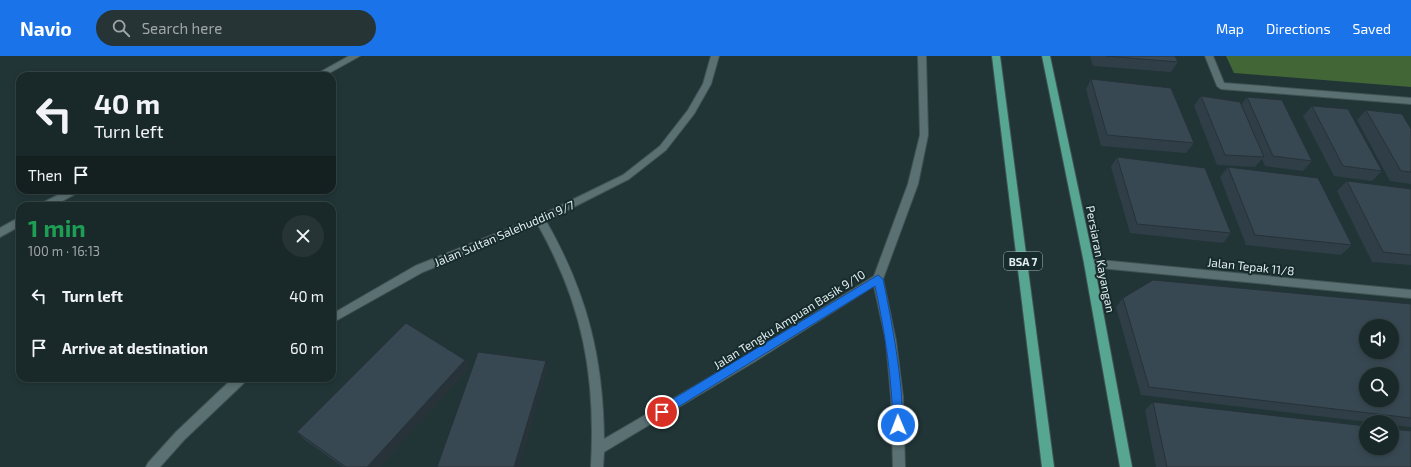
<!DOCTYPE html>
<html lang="en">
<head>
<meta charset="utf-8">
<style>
  :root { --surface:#192829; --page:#263435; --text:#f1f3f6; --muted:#9fa6a8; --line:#374446; --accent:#1a73e8 }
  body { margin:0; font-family:"Exo 2",sans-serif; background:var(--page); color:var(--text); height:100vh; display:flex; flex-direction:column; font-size:15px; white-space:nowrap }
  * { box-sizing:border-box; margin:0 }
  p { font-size:13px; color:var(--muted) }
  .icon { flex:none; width:22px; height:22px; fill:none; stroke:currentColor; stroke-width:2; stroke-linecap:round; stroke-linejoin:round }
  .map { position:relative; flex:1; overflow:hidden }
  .drawer { position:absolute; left:16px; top:146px; width:320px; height:180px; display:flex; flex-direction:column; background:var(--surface); border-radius:12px; box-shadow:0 2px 6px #0003,0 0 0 1px var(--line) }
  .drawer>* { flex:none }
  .hud { position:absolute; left:16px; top:16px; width:320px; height:122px; border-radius:12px; box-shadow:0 2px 6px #0003,0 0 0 1px var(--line); background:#192829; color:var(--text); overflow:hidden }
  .tools { position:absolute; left:1359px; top:263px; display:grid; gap:8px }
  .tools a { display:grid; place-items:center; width:40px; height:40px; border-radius:50%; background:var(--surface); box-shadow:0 2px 6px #0003,0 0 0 1px var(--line); font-size:20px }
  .pin { position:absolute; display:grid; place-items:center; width:34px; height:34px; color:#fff; margin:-17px; border:2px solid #fff; border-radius:50%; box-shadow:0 1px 4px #0007 }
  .me { position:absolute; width:44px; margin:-22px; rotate:359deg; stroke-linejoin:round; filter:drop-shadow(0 0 3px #0008) }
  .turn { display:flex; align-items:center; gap:14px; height:84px; padding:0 12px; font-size:18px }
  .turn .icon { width:52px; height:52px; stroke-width:2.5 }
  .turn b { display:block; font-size:28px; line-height:34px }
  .then { display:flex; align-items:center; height:38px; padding:0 12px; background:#0003; gap:8px; font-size:15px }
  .round { display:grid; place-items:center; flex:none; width:42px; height:42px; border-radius:21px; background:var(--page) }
  .headline { display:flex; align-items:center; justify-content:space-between; height:68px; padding:0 12px }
  h1 { font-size:24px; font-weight:700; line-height:30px; color:#1e9e55 }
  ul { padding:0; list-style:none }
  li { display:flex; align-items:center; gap:12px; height:52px; padding:0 12px }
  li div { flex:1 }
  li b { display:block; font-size:15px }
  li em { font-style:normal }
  header { display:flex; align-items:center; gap:24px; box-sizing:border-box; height:56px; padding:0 20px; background:var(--accent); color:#fff }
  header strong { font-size:19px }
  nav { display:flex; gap:22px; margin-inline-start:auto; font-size:14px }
  .search { width:280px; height:36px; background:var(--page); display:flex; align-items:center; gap:10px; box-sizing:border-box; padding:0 14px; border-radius:22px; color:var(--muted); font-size:15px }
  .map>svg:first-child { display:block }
  .green { fill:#426636 }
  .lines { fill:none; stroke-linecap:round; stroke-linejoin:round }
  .minor-casing { stroke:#415354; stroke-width:2 }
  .primary-casing { stroke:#415354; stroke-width:2 }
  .minor { fill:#5a7072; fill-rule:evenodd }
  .primary { fill:#56a692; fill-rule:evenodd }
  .wall { fill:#303e47 }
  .shaded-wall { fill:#273239 }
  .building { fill:#384852; stroke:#273239; fill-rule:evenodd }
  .route { fill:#1a73e8; stroke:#114b97 }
  .labels { text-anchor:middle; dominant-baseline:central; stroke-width:4; stroke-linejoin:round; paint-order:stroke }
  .shield { fill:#172b2d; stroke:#a5b4b5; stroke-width:1 }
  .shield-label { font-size:11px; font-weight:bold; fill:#e2eeef }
  .street-label { font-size:12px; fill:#e2eeef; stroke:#172b2d }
</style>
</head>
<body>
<header>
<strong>Navio</strong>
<div class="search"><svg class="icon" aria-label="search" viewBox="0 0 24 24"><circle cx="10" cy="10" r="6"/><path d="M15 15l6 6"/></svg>Search here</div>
<nav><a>Map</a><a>Directions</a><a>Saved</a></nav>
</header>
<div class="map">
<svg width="1411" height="411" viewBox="0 0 1411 411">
  <rect width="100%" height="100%" fill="#213537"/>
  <polygon class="green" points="1226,0 1411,0 1411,31 1234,17"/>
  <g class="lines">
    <g class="minor-casing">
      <g id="minor">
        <polygon points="349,0 360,0 324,20 313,20"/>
        <path d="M711 0H719L711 28 694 58 666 94 629 123 546 165C587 237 603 301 604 383L746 300 874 220 908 128 920 79 918 0H926L928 79 918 128 883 223 896 285 903 341 905 411H893L891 341 886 285 874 230 754 306 604 396 603 411H591C596 320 583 249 538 169L423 216 332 267V258L415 210 537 161 623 119 660 90 688 54 703 28Z"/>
        <polygon points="1205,0 1213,0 1224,27 1411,42 1411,48 1221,33 1217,30"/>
        <polygon points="68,134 81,134 79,136 53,150 40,150 42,147"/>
        <polygon points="20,161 20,170 0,181 0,172"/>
        <polygon points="1089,203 1411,234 1411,242 1089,211 1085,210 1084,207 1085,204"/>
        <polygon points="233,322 247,322 245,326 184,384 160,411 146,411 148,407 176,376"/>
      </g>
    </g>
    <g class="primary-casing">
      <g id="primary">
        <polygon points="992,0 1000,0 1054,411 1042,411"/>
        <polygon points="1042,0 1050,0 1094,207 1132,411 1120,411 1084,207"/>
      </g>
    </g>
    <use href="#minor" class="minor"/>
    <use href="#primary" class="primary"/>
  </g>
  <g class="wall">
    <polygon points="1090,0 1175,0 1178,6 1171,16 1093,10"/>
    <polygon points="1091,23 1194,87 1186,97 1101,90 1086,33"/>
    <polygon points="1201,40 1241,49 1247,41 1312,105 1303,115 1265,110 1262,103 1255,111 1217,109 1194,50"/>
    <polygon points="1312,50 1382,115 1372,125 1334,120 1303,60"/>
    <polygon points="1366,54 1411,73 1411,128 1390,125 1357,64"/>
    <polygon points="1117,101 1231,177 1223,187 1130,177 1111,111"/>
    <polygon points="1228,111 1352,189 1341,199 1246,189 1220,121"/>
    <polygon points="1347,125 1411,133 1411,209 1372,206 1337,135"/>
    <polygon points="1123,242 1411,248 1411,371 1392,369 1392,366 1368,366 1141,339 1116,251"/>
    <polygon points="469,312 380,411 343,411 305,384 297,376"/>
    <polygon points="1153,346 1411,411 1156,411 1145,354"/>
  </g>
  <g class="shaded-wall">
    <polygon points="465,304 469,312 380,411 367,411"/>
    <polygon points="546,305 548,313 520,411 514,411"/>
  </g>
  <g class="building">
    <polygon points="1106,0 1175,0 1178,6"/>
    <polygon points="1091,23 1171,32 1194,87 1107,79"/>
    <polygon points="1201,40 1240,46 1264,101 1225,99"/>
    <polygon points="1247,41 1282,44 1312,105 1273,100"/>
    <polygon points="1312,50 1348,53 1382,115 1343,110"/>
    <polygon points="1366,54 1402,58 1411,73 1411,116 1401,115"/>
    <polygon points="1117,101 1205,112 1231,177 1137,168"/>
    <polygon points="1228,111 1318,122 1352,189 1255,179"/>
    <polygon points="1347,125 1411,133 1411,199 1383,196"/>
    <path d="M1153 224 1411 248V362L1149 331 1123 242ZM1366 270H1392V296H1366ZM1366 318H1392V344H1366Z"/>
    <polygon points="406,267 465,304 367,411 346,411 297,376"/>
    <polygon points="478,296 546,305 514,411 437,411"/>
    <polygon points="1153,346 1366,370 1366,392 1392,392 1392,373 1411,375 1411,411 1167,411"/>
  </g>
  <path class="route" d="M878 219 883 223C893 272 902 319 903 369L902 373 898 374 894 373 893 369C892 322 885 276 875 230L665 359H658L656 356 658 352Z"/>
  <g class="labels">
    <rect class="shield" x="1004" y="196" width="38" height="18" rx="3"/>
    <g class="shield-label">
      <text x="1023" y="205">BSA 7</text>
    </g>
    <g class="street-label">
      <text transform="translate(504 177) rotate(-23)">Jalan Sultan Salehuddin 9/7</text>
      <text transform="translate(1101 203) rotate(79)">Persiaran Kayangan</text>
      <text transform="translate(1251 210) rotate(6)">Jalan Tepak 11/8</text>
      <text transform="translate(789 263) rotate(-32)">Jalan Tengku Ampuan Basik 9/10</text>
    </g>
  </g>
</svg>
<div class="tools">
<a><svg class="icon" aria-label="sound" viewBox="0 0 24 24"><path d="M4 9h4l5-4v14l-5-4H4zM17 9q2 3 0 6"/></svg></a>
<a><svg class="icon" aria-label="search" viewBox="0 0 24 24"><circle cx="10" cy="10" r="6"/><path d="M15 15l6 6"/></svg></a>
<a><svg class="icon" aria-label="layers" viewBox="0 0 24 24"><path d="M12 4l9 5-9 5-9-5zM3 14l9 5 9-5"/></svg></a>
</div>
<div class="pin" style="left:662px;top:356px;background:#d93025"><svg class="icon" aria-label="arrive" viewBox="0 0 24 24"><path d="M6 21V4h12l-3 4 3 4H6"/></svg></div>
<svg class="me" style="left:898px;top:369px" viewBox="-20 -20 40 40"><circle r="17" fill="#1a73e8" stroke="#fff" stroke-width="3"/><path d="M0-11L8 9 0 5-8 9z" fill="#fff"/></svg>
<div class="hud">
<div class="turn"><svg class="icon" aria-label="left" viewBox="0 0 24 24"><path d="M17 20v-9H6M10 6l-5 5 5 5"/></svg><div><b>40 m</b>Turn left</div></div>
<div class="then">Then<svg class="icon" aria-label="arrive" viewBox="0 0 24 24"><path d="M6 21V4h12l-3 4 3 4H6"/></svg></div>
</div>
<section class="drawer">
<div class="headline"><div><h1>1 min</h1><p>100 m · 16:13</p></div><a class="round"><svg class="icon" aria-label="close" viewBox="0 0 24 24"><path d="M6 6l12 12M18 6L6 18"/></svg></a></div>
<ul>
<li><svg class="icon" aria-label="left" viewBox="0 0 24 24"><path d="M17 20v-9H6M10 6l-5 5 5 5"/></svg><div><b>Turn left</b></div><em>40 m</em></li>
<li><svg class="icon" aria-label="arrive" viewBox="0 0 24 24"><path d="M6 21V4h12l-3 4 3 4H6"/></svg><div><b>Arrive at destination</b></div><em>60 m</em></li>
</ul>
</section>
</div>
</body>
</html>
